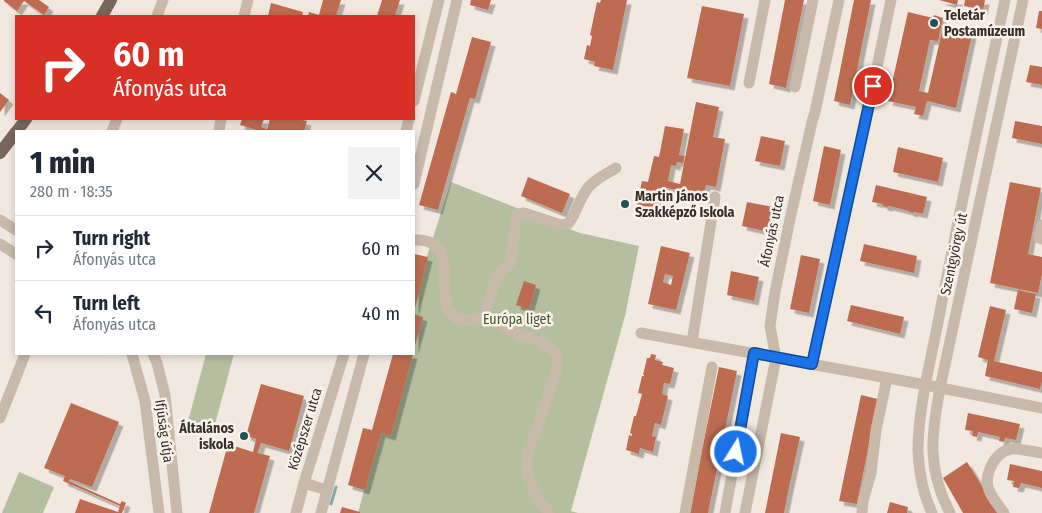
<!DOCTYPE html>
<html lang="en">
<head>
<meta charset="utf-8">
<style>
  :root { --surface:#fff; --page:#f2f2f3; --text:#1f2937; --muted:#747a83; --line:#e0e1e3 }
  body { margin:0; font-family:"Fira Sans Condensed",sans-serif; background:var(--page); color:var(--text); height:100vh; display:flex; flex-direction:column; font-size:19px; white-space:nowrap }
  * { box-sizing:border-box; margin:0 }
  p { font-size:16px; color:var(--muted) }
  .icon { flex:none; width:28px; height:28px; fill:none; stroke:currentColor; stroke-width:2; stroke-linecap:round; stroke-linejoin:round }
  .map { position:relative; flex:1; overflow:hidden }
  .sheet { position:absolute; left:15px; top:130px; width:400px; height:225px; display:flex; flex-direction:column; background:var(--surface); border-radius:0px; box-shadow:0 2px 8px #0003 }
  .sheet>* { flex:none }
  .top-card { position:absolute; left:15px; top:15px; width:400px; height:105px; border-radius:0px; box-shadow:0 2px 8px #0003; background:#d93025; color:#fff; overflow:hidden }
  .pin { position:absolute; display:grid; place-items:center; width:42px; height:42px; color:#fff; margin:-21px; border:2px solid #fff; border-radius:50%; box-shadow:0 1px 5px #0007 }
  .me { position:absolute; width:55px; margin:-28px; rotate:10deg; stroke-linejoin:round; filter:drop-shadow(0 0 4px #0008) }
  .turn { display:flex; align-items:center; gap:18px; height:105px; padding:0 15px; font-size:22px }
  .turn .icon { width:65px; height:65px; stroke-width:2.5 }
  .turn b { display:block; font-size:35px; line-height:42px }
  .round { display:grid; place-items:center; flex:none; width:52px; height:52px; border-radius:0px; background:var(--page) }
  .head { display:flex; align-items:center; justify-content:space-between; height:85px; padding:0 15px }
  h1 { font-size:30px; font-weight:800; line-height:38px }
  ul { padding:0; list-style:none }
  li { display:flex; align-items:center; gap:15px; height:65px; padding:0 15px; border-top:1px solid var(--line) }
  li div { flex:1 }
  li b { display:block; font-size:19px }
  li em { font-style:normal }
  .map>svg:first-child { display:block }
  .green { fill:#b5bfa0 }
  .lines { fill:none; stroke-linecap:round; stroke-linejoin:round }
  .stream { stroke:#80aaac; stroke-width:3 }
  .building { fill:#be6c51; fill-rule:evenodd; filter:url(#shadow) }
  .minor { stroke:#c9b9ab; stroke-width:11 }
  .major { stroke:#78665c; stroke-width:12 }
  .route-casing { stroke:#114b97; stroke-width:12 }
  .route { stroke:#1a73e8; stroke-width:9 }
  .poi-dot { fill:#225256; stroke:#f9f3eb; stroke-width:2 }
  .labels { text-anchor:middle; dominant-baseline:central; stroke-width:5; stroke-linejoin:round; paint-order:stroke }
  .poi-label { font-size:14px; font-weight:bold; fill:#372e2a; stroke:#f9f3eb; text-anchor:start }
  .street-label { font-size:14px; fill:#372e2a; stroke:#f9f3eb }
  .park-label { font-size:14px; fill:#46542f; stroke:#f9f3eb }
</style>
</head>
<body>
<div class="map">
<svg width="1042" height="513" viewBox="0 0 1042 513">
  <defs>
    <filter id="shadow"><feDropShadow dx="4.5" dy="4.5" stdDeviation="0" flood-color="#0004"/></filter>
  </defs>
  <rect width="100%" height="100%" fill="#f1e9df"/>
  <g class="green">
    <polygon points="451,182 580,233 639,246 625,316 571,511 578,513 358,513 401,354 414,354 414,307 428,253"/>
    <polygon points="206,354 234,354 212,435 186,429"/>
    <polygon points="19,472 54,487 43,513 2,513"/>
  </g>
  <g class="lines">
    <polyline class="stream" points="331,504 336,487"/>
  </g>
  <g class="building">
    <polygon points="4,0 39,0 49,7 44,15 24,1 17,11 4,1"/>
    <polygon points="323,0 341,0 336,16 308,16 309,12 319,15"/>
    <polygon points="382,0 400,0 395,16 377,16"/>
    <polygon points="471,0 491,0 488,10 470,5"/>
    <polygon points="601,0 627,0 613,70 594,66 595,62 584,59 587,45 590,46 592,36 590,35 597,2 600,3"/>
    <polygon points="785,0 804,0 786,88 769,84"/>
    <polygon points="854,0 871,0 850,105 834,101"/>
    <polygon points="939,0 958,0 957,5"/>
    <polygon points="965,0 985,0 983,10 964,6"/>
    <polygon points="271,3 303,12 302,16 268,16"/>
    <polygon points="702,6 744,14 730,86 687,78"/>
    <polygon points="1039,11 1042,11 1042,29 1036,28"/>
    <polygon points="908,12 933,18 934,15 943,18 938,41 930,40 919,91 928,93 943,27 972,34 956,108 927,101 923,116 914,114 916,107 888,101"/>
    <polygon points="472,37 491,42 475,99 470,98 438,210 419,205 451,92 456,94"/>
    <polygon points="1030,65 1042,67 1042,85 1026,82"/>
    <polygon points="0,93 9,100 0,112"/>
    <polygon points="696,102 719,107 713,137 725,139 716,187 706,185 704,196 667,188 666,193 661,192 658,209 637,205 642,181 648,182 654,156 659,157 665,126 684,129 679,155 685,156 683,163 677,162 676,166 671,165 668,181 680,184"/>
    <polygon points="242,119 264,119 261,127 267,129 270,119 298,119 307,121 304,131 260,131 240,125"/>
    <polygon points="1015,121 1042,126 1042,144 1012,138"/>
    <polygon points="761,136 785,141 780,166 755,161"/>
    <polygon points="824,146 841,150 830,205 813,201"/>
    <polygon points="898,147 943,158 938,182 893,172"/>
    <polygon points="528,177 570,194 562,213 521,196"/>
    <polygon points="1010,182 1041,188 1028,254 1042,257 1042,274 1038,293 990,283"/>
    <polygon points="876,185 927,197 923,214 914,212 914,213 909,212 909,211 889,206 888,207 883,206 883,204 872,202"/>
    <polygon points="747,202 773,207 768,232 742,226"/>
    <polygon points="864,244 917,256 914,273 860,261"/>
    <path d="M661 246 690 253 676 310 648 304ZM665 274 673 276 671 285 663 282Z"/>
    <polygon points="414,254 428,257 414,312"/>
    <polygon points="801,255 820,259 809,313 790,309"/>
    <polygon points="731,271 759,277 754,301 727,295"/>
    <polygon points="524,281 536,285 529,309 516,305"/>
    <polygon points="1018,290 1036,294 1032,313 1014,309"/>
    <polygon points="851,305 904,317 900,334 847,321"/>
    <polygon points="990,306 1006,310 994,361 1042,372 1042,381 1040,389 985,376 988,360 978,357"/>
    <polygon points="414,314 423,317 414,349"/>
    <polygon points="393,354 413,354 391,436 381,433 365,490 348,485 363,428 372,430"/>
    <polygon points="651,354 656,355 655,360 663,362 662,365 674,368 670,384 664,383 662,394 668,396 661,425 655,423 652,436 656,437 653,452 640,448 639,454 626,450 629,435 632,436 632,434 630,433 634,416 636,416 642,394 638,393 642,376 644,376 644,375 643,375 647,358 650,358"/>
    <polygon points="719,367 737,371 708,513 689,513"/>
    <polygon points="261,384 304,396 289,451 261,443 258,453 270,456 254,513 209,513 228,444 253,452 256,439 246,436"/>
    <polygon points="861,395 878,399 857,504 839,501"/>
    <polygon points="71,403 119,422 92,487 70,479 69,481 120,504 122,501 126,503 122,513 75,513 80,499 118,512 120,506 63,481 65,476 44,468"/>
    <polygon points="968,413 1020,424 1016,440 1005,438 1004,442 999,441 1000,437 978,432 977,437 972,436 973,431 965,430"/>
    <polygon points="781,433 800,437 788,492 784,513 765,513"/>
    <polygon points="967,462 999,513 963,513 943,478"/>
    <polygon points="1010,464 1042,471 1042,488 1021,483 1019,488 1013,487 1014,481 1007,480"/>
    <polygon points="890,502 908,507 907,513 887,513"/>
    <polygon points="342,507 360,512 360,513 340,513"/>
  </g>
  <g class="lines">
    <g class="minor">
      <polyline points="157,16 163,0"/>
      <polyline points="244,16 248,0"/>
      <polyline points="749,83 765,0"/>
      <polyline points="795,87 813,0"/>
      <polyline points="414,101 439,0"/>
      <polyline points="112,131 117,119"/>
      <polyline points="219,131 221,119"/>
      <polyline points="406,131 409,119"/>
      <polyline points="414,184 457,0"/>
      <polyline points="0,220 16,230"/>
      <polyline points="1042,225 1039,238 1042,239"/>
      <path d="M414 240C473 237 418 322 470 320 474 320 480 318 483 314 490 304 491 289 496 278 499 270 507 268 511 261L516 216 519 214 524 213 561 225 568 224C576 214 578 203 585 192 591 181 605 175 616 168"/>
      <polyline points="0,244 16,254"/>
      <polyline points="482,315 523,337 532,338 549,347 557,354 558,362 555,374 537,428 528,451 526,473 538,500 549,513"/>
      <polyline points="641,333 926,385 1042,408"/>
      <polyline points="692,342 715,197"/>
      <polyline points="132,354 145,401 159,513"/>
      <polyline points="153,354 157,363 165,395 177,513"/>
      <polyline points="812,364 866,120 891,0"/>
      <polyline points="0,418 25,354"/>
      <polyline points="304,483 327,490"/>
      <polyline points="296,513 304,483 344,354"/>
      <polyline points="321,513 364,354"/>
      <polyline points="685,513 712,367"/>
      <polyline points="725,513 754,353"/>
      <polyline points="745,513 776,358 770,326 775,292 790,219 812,122 815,112 839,0"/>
      <polyline points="862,513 863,501 871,473 876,430 887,378"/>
      <path d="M932 513C923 494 919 472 918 451 918 406 932 356 940 312 960 208 983 104 1005 0"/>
      <path d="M950 513C927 469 931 436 940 388L1023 0"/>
      <path d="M1004 513C999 506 992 498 989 490 983 475 995 452 1011 449 1017 448 1035 452 1042 453"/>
    </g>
    <g class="major">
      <polyline points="102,16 111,0"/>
      <polyline points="17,131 26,119"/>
      <polyline points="0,153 16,132"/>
    </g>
  </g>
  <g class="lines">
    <g class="route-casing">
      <polyline id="route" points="736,452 754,353 812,364 873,86"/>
    </g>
    <use href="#route" class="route"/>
  </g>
  <g class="poi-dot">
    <circle cx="934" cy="23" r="5"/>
    <circle cx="625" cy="204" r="5"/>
    <circle cx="244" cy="436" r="5"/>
  </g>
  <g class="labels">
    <g class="poi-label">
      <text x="944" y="15">Teletár<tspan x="944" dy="16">Postamúzeum</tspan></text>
      <text x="635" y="196">Martin János<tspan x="635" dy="16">Szakképző Iskola</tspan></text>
      <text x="234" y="428" text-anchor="end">Általános<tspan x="234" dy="16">iskola</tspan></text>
    </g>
    <g class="street-label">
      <text transform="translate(772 231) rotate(-78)">Áfonyás utca</text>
      <text transform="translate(954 254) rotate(-78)">Szentgyörgy út</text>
      <text transform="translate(305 429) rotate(-73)">Középszer utca</text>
      <text transform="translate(164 431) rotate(82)">Ifjúság útja</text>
    </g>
    <g class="park-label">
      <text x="517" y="319">Európa liget</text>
    </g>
  </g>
</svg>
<div class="pin" style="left:873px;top:86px;background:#d93025"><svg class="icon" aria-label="arrive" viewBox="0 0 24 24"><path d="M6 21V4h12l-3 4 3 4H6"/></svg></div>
<svg class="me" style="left:736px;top:452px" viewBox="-20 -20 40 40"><circle r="17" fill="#1a73e8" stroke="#fff" stroke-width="3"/><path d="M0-11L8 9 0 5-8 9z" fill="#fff"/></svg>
<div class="top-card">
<div class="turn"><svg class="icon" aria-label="right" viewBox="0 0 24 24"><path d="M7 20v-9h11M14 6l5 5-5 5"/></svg><div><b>60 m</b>Áfonyás utca</div></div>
</div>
<section class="sheet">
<div class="head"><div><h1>1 min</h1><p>280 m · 18:35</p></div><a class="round"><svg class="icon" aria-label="close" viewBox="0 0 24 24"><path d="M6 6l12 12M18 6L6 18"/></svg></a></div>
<ul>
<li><svg class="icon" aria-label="right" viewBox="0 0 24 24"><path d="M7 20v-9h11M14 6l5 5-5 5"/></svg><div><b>Turn right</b><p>Áfonyás utca</p></div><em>60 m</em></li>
<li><svg class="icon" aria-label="left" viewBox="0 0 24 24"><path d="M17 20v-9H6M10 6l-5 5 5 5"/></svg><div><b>Turn left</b><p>Áfonyás utca</p></div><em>40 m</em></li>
</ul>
</section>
</div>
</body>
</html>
